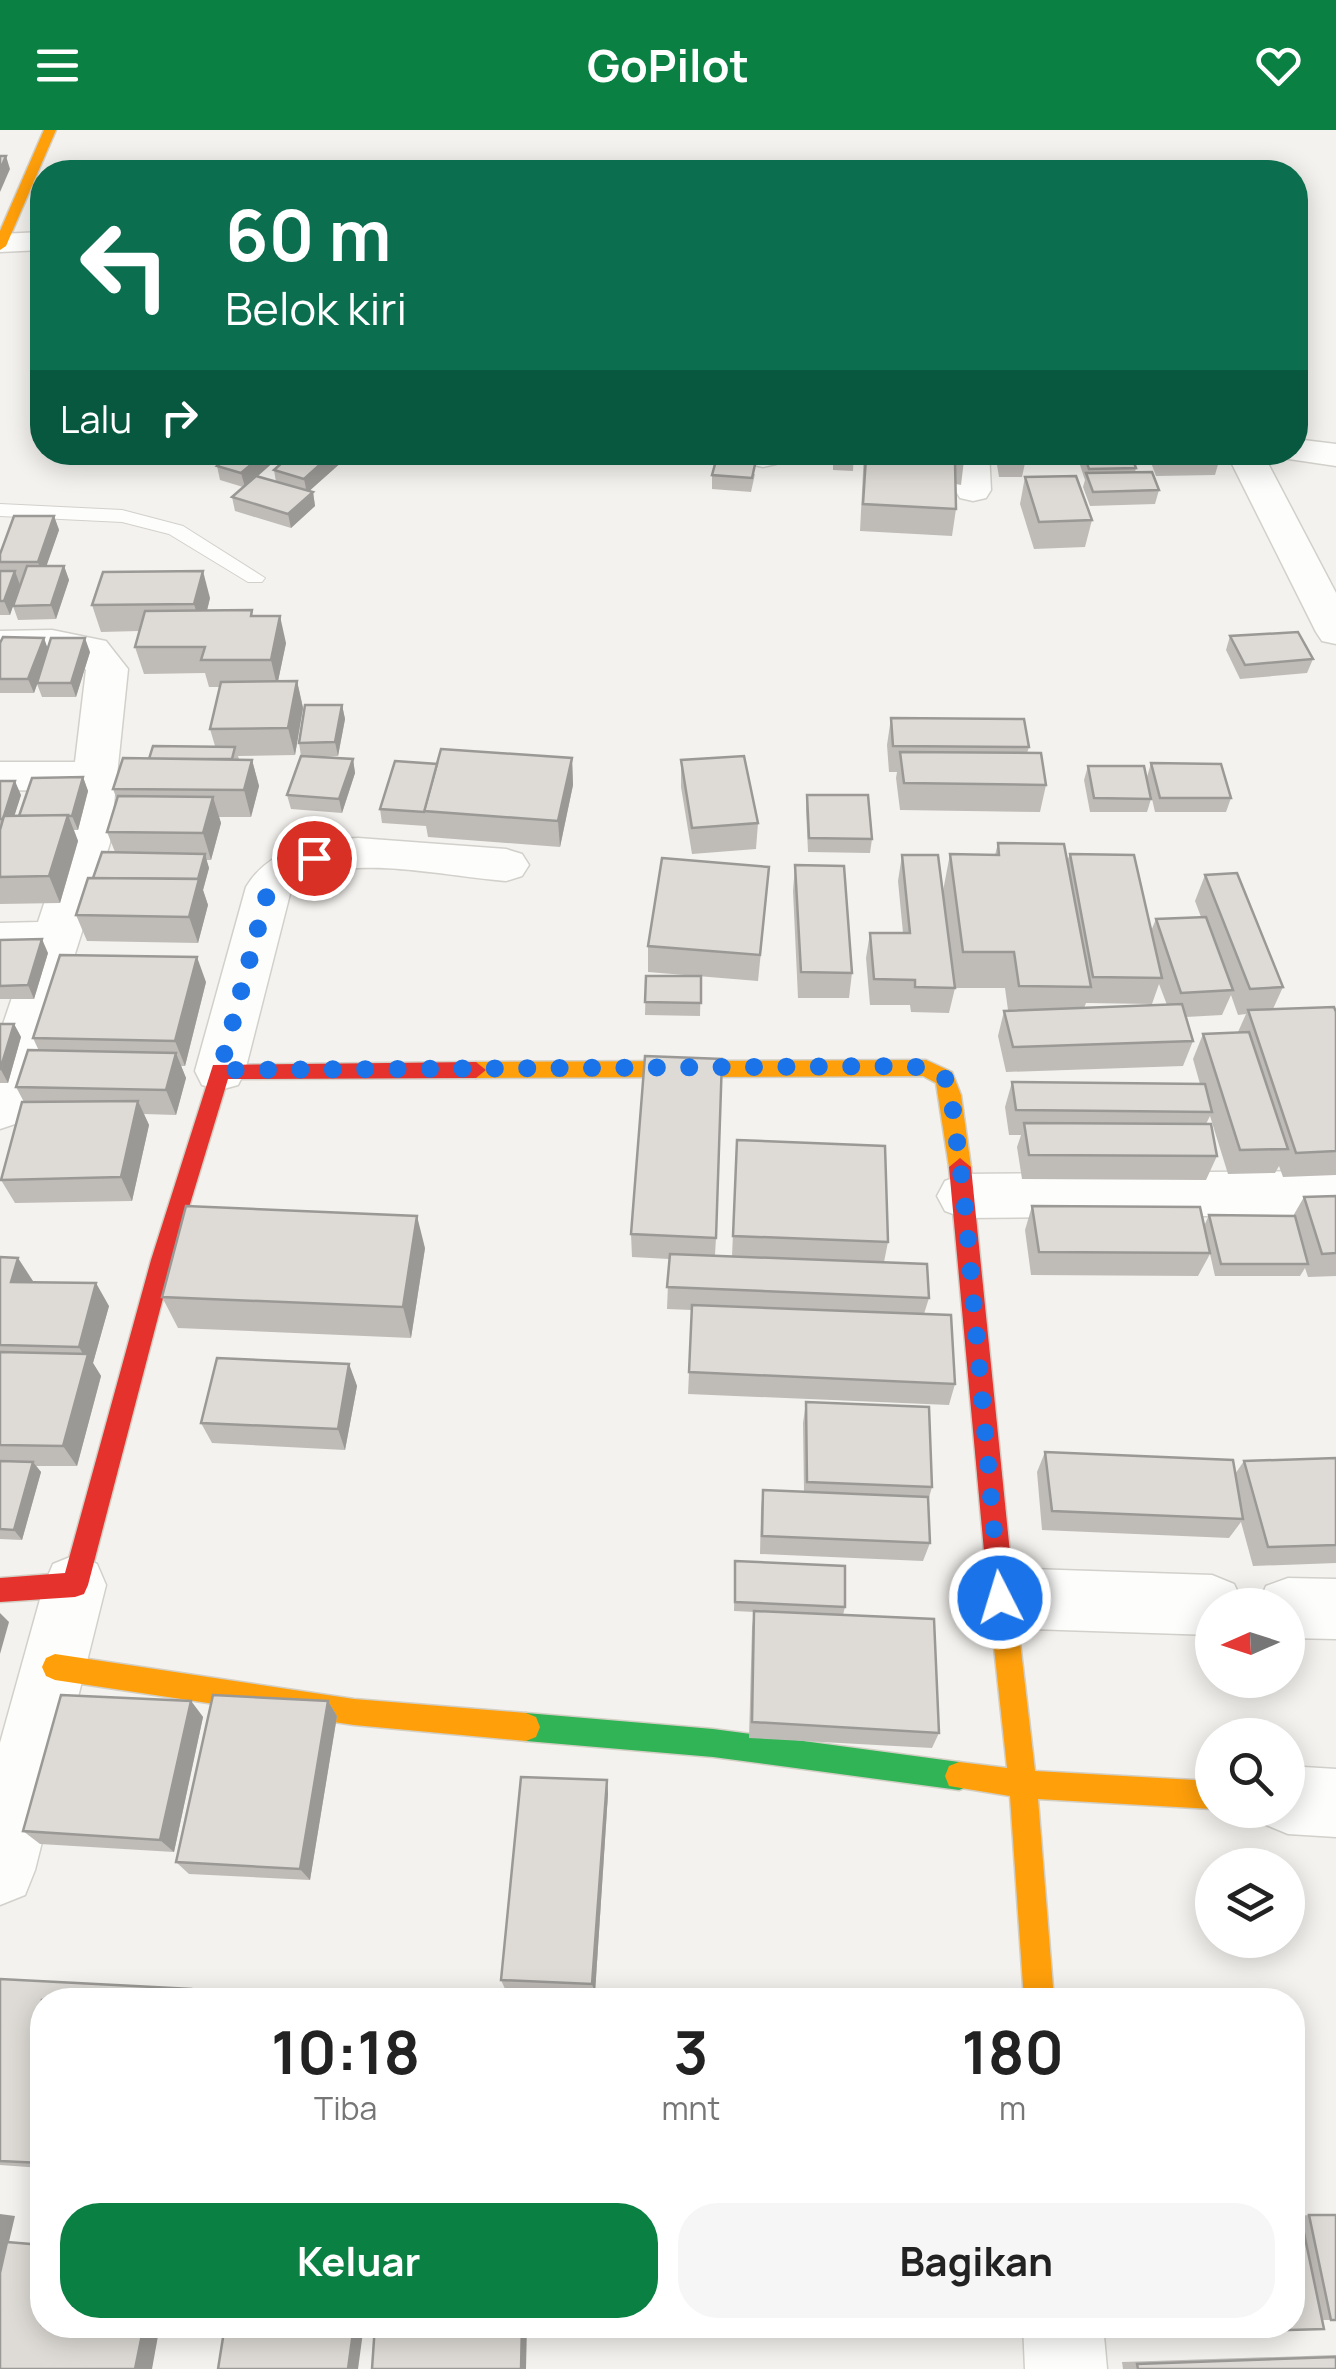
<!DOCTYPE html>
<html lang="id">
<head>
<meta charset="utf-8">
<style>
  :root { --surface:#fff; --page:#f6f6f6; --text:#222; --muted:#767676; --accent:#0b8043 }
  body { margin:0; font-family:Manrope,sans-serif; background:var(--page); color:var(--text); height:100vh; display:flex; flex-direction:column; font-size:38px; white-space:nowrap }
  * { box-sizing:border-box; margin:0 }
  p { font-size:32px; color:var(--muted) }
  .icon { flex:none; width:55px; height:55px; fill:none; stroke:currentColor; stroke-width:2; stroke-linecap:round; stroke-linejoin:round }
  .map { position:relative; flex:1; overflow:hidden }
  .drawer { position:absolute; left:30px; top:1858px; width:1275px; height:350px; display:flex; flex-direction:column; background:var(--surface); border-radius:40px; box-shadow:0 5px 25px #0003 }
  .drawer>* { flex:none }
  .guide { position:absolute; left:30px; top:30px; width:1278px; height:305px; border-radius:40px; box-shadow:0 5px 25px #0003; background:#0b6e4f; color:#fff; overflow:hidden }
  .needle { width:65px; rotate:267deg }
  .tools { position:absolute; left:1195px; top:1458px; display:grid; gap:20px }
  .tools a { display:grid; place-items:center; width:110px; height:110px; border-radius:50%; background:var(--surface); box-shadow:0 5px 25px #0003; font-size:50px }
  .pin { position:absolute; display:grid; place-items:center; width:85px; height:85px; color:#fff; margin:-42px; border:5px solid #fff; border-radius:50%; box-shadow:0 2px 10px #0007 }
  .me { position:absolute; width:110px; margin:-55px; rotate:355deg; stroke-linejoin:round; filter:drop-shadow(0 0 8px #0008) }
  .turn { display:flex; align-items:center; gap:35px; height:210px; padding:0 30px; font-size:45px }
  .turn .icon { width:130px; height:130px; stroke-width:2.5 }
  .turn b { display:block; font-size:70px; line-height:85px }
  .then { display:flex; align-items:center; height:95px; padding:0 30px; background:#0003; gap:20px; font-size:38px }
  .eta { display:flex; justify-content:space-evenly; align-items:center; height:170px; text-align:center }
  .eta b { font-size:60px; font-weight:700; line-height:70px }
  .primary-button { display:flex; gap:20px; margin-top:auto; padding:20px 30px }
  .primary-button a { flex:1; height:115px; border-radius:40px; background:var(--accent); color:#fff; font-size:40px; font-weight:700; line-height:115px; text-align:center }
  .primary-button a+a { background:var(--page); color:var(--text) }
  header { display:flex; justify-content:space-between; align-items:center; height:130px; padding:0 30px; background:var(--accent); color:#fff; font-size:45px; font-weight:700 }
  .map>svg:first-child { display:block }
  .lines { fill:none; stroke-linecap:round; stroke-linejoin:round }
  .lane-casing { stroke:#d2d0cb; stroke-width:2 }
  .street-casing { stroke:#d2d0cb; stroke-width:3 }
  .fast-casing { stroke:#d3cfc5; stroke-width:3 }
  .slow-casing { stroke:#d3cfc5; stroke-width:3 }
  .jam-casing { stroke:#d3cfc5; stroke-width:3 }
  .lane { fill:#fdfdfc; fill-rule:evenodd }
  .street { fill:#fdfdfc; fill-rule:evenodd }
  .fast { fill:#30b455; fill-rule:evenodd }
  .slow { fill:#ff9f0a; fill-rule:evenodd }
  .jam { fill:#e5322d; fill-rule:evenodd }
  .wall { fill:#bfbcb8; fill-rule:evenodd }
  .shaded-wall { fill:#9b9996 }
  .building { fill:#dedbd6; stroke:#9b9996; stroke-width:2.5 }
  .route { stroke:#1a73e8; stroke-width:18; stroke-dasharray:0 32.4 }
</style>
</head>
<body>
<header><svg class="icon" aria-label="menu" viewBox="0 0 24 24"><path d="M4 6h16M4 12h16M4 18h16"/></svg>GoPilot<svg class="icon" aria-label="heart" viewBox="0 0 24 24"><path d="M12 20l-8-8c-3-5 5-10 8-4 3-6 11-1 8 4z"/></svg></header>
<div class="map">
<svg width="1336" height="2239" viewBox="0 0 1336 2239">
  <rect width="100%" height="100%" fill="#f4f2ee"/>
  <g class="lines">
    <g class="lane-casing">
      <polygon id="lane" points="0,374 122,380 183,396 265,448 262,452 248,452 169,404 122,392 0,386"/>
    </g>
    <g class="street-casing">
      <g id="street">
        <polygon points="42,102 42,120 0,122 0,104"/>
        <polygon points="1295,309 1336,314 1336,336 1282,328 1279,322 1295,322"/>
        <polygon points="746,322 782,322 776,334 763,337 750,334"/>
        <polygon points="953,322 989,322 991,360 986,368 973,371 960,368 955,360"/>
        <polygon points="1226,322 1262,322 1336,463 1336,514 1322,511 1316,502"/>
        <polygon points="52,500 106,511 128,539 110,713 26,979 18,993 0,999 0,903 26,826 0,827 0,793 38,792 64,713 71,661 0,660 0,632 75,632 86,540 78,530 52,524 0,525 0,501"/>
        <path d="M358 708 506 719 522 724 529 735 522 746 506 751C453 747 375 729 324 743 311 746 300 755 290 764L245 941 238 955 220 960 202 955 195 941 246 757C269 718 316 710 358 708Z"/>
        <polygon points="1336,1041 1336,1085 964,1088 945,1081 937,1066 945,1051 964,1044"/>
        <polygon points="75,1425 97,1434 106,1455 35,1740 25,1765 0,1775 0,1613 44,1455 53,1434"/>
        <polygon points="1001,1438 1212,1445 1234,1454 1244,1475 1212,1475 1212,1505 1001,1498 979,1489 969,1468 979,1447"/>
        <polygon points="1288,1448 1336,1449 1336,1509 1288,1508 1288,1475 1258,1475 1266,1456"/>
        <polygon points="1288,1636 1336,1639 1336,1707 1288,1704 1264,1694 1258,1680 1288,1680"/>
        <polygon points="1023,2195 1103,2195 1107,2239 1025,2239"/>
      </g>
    </g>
    <g class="fast-casing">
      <polygon id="fast" points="526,1583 713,1599 959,1632 969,1636 973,1646 969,1656 959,1660 713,1627 526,1611 516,1607 512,1597 516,1587"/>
    </g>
    <g class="slow-casing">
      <g id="slow">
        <polygon points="44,0 56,0 6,116 0,120 0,101"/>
        <polygon points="926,930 952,942 961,965 971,1037 960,1046 949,1037 936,953 923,946 476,948 466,940 476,932"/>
        <polygon points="999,1431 1008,1434 1012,1443 1035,1641 1212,1651 1212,1679 1038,1669 1054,1870 1024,1870 1010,1666 949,1656 945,1646 949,1636 959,1632 1007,1638 986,1443 990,1434"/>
        <polygon points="55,1524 354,1569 526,1583 536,1587 540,1597 536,1607 526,1611 354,1595 55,1550 46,1546 42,1537 46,1528"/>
      </g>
    </g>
    <g class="jam-casing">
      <g id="jam">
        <polygon points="476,932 486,940 476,948 228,949 173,1130 88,1455 84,1464 75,1467 0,1472 0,1448 65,1443 151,1130 213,935"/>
        <polygon points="960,1028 971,1037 1012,1443 1008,1452 999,1455 990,1452 986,1443 949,1037"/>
      </g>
    </g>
    <use href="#lane" class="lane"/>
    <use href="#street" class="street"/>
    <use href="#fast" class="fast"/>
    <use href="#slow" class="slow"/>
    <use href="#jam" class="jam"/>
  </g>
  <g class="wall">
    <polygon points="233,322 285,322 258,346 276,352 274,340 294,322 343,322 344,330 309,361 313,362 315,376 291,398 235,381 232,367 243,357 220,350 217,336"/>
    <polygon points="689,322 748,322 747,328"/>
    <polygon points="797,322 854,322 853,341 833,340 833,326"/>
    <polygon points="864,322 965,322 961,355 956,354 956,379 952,406 860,401"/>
    <polygon points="997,322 1023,322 1025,333 1022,347 999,347 996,329"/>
    <polygon points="1029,322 1130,322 1136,338 1135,342 1159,360 1155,374 1090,376 1083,357 1085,350 1079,332 1033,333"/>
    <polygon points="1147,322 1215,322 1219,331 1215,345 1156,346"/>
    <polygon points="755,344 751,362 712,359 712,345"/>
    <polygon points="1025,347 1092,390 1085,417 1034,419 1020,374"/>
    <polygon points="54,386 59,400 46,436 64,436 69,450 56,489 18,490 13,476 10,485 0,485 0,424"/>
    <polygon points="210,468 207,480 254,486 286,513 278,551 297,551 303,578 295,625 238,626 239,629 252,630 259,656 251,687 219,687 221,693 211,730 206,730 209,738 203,760 208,775 198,813 87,811 76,785 94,748 115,722 107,702 117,670 113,659 149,629 215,616 210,599 220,557 209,557 205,543 144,544 135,517 139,501 101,502 92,475"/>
    <polygon points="1230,506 1313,529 1307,543 1240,549 1226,520"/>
    <polygon points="0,513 90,522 76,567 42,567 37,554 34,563 0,563"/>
    <polygon points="342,575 345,589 338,626 317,627 353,629 355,643 342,683 291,679 287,665 301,626 299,613"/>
    <polygon points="891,588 1029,617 1027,623 1046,655 1040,682 900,680 896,648 897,642 889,642 887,615"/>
    <polygon points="572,628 573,655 560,717 428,707 426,696 382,693 380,679 437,634"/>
    <polygon points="681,630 758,693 756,719 692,724 681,657"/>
    <polygon points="1151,633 1231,668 1226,682 1155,682 1147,647"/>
    <polygon points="1088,636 1151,669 1147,682 1090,682 1084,650"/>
    <polygon points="83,647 88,661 78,700 74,700 78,711 60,773 0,774 0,651 21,665 14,686 19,686"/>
    <polygon points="807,665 872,709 870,723 808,722 806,679"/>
    <path d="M998 713 1067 731 1070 724 1151 801 1156 789 1201 787 1195 771 1205 745 1283 857 1273 879 1336 882V1045L1283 1047 1279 1036 1275 1043 1228 1044 1210 986 1206 994 1217 1026 1206 1050 1022 1049 1017 1017 1021 1005H1009L1005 977 1012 952 1200 954 1193 929 1203 904 1238 902 1246 884 1238 885 1231 865 1222 885 1186 887 1193 911 1183 936 1006 942 998 906 1004 881 1008 880 1005 858H955L943 761 950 724 995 725ZM1159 854 1167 875 1084 878 1086 873 1152 874Z"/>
    <polygon points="902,725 955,858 949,883 911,882 910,875 870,875 866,828 870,803 903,803 898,751"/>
    <polygon points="795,735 852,843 849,868 798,868 793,761"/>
    <polygon points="767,763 758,851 648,842 648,816"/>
    <polygon points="0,810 48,823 34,869 0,869"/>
    <polygon points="646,846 701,846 700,886 645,885"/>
    <polygon points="206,852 185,936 181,936 186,948 176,985 144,984 149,995 132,1071 15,1073 1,1050 24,972 16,957 39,921 33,908"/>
    <polygon points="0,894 14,894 21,907 8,953 0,953"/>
    <polygon points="737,1010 888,1112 884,1132 929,1168 924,1184 955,1254 949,1275 688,1264 692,1180 667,1179 669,1129 632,1127 631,1104 716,1108 715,1125 732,1126"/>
    <polygon points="1336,1066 1336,1146 1308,1147 1305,1138 1300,1146 1215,1146 1210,1124 1198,1146 1031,1145 1025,1100 1032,1076 1204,1096 1209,1085 1293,1086 1304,1067"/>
    <polygon points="425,1118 411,1208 178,1198 162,1167"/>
    <polygon points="0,1127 33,1151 32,1153 109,1176 93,1233 101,1246 77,1336 36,1336 41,1342 22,1410 0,1409"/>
    <polygon points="349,1234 357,1256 345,1320 212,1313 201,1293"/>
    <polygon points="806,1272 932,1357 928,1371 930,1413 923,1431 760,1424 761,1379 763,1360 804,1362 803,1293"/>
    <polygon points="1045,1322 1235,1344 1244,1331 1336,1328 1336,1433 1253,1436 1241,1392 1229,1408 1042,1400 1037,1342"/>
    <polygon points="735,1431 845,1477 843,1485 939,1603 932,1618 749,1608 752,1498 754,1482 734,1481"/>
    <polygon points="191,1571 203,1587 174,1722 40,1714 23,1701"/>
    <polygon points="328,1571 337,1586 310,1750 189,1744 176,1732"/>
    <polygon points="607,1650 608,1664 595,1863 505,1859 501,1850"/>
    <polygon points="0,1849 191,1859 209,1870 42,1870 42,2038 0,2035"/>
    <polygon points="1309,2085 1336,2085 1336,2190 1322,2190 1324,2199 1156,2204 1141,2203 1139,2195 1292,2195 1292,2104 1302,2103 1298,2086"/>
    <polygon points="1336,2225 1336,2239 1123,2239 1122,2232"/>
  </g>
  <g class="shaded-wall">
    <polygon points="6,26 10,39 0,62 0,40"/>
    <polygon points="266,322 285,322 245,357 241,343"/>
    <polygon points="334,322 343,322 344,330 307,363 304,349"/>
    <polygon points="313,362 315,376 291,398 288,384"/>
    <polygon points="54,386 59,400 43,446 38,432"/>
    <polygon points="64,436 69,450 56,489 51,475"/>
    <polygon points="15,441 20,455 10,485 4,471"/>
    <polygon points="203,441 210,468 202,501 194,474"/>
    <polygon points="280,486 286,513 277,556 271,530"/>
    <polygon points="44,508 49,522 34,563 28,549"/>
    <polygon points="85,508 90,522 76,567 71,553"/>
    <polygon points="297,551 303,578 295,625 288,598"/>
    <polygon points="342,575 345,589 338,626 335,612"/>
    <polygon points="572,628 573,655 560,717 558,691"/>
    <polygon points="353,629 355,643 342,683 339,669"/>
    <polygon points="252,630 259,656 251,687 244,660"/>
    <polygon points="83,647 88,661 78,700 72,686"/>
    <polygon points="15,651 21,665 9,703 3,689"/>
    <polygon points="213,667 221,693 211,730 203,703"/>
    <polygon points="68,685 78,711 60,773 49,746"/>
    <polygon points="205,724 209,738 203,760 208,775 198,813 189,787"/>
    <polygon points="42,809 48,823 34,869 28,855"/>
    <polygon points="197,827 206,852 185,936 175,911"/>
    <polygon points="14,894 21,907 8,953 1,940"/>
    <polygon points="176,923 186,948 176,985 166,960"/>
    <polygon points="138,971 149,995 132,1071 121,1047"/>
    <polygon points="417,1086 425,1118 411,1208 403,1177"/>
    <polygon points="18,1128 33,1151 25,1175 11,1152"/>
    <polygon points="96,1153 109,1176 93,1233 101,1246 77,1336 63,1316 86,1229 79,1217"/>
    <polygon points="349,1234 357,1256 345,1320 338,1299"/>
    <polygon points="33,1332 41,1342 22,1410 14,1400"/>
    <polygon points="0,1483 9,1492 0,1524"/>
    <polygon points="191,1571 203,1587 174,1722 160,1710"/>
    <polygon points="328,1571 337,1586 310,1750 300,1739"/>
    <polygon points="607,1650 608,1664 595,1863 592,1854"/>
    <polygon points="191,1859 209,1870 189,1870"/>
    <polygon points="0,2084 15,2086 0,2150"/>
    <polygon points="144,2195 160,2195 152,2239 135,2239"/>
    <polygon points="354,2195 364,2195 358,2239 348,2239"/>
    <polygon points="522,2195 527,2195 526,2239 521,2239"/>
  </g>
  <g class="building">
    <polygon points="0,26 6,26 0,40"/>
    <polygon points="233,322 266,322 241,343 217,336"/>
    <polygon points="294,322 334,322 304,349 274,340"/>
    <polygon points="834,322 854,322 854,327 834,326"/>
    <polygon points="867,322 965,322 965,328"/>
    <polygon points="1000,322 1023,322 1025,333 1002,333"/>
    <polygon points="1083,322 1130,322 1136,338 1089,339"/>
    <polygon points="1155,322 1215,322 1219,331 1159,333"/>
    <polygon points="717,327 756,330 752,348 712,345"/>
    <polygon points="866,327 955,332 956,379 863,374"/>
    <polygon points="1152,342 1159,360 1093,362 1086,343"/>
    <polygon points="256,346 313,362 288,384 232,367"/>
    <polygon points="1076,346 1092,390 1039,392 1025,347"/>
    <polygon points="14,386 54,386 38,432 0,432 0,424"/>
    <polygon points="27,436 64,436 51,475 13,476"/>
    <polygon points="0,441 15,441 4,471 0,471"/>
    <polygon points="203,441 194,474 92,475 103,442"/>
    <polygon points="252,480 251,486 280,486 271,530 201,530 205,517 135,517 145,481"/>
    <polygon points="1298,502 1313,529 1245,535 1230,506"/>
    <polygon points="3,507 44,508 28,549 0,549 0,513"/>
    <polygon points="51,508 85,508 71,553 37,553"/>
    <polygon points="297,551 288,598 210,599 221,552"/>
    <polygon points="305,575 342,575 335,612 299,613"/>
    <polygon points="891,588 1024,589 1029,617 893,616"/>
    <polygon points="153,616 235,617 232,629 149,629"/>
    <polygon points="441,619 572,628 558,691 424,681"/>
    <polygon points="900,622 1041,623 1046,655 904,653"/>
    <polygon points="301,626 353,629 339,669 287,665"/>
    <polygon points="744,626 758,693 692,698 681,630"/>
    <polygon points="123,628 252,630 244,660 113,659"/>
    <polygon points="395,631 437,634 424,682 380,679"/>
    <polygon points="1151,633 1221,634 1231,668 1160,668"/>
    <polygon points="1088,636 1144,636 1151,669 1094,668"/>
    <polygon points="83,647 72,686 19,686 32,648"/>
    <polygon points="0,651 15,651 3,689 0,689"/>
    <polygon points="807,665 868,665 872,709 809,708"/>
    <polygon points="118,666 213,667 203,703 107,702"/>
    <polygon points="68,685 49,746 0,747 0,700 4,686"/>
    <polygon points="998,713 1064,714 1091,857 1019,856 1014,822 963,822 950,724 999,725"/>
    <polygon points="102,722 205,724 198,749 93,748"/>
    <polygon points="1070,724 1134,725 1162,848 1093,847"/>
    <polygon points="902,725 938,725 955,858 915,857 915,850 874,849 870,803 910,803"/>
    <polygon points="662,728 769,737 760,825 648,816"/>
    <polygon points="795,735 844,736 852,843 801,842"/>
    <polygon points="1237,743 1283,857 1250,859 1205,745"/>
    <polygon points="88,748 199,749 189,787 76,785"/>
    <polygon points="1206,787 1233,860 1181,863 1156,789"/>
    <polygon points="42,809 28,855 0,856 0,810"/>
    <polygon points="60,825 197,827 175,911 33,908"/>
    <polygon points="646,846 701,846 701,873 645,872"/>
    <polygon points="1182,874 1193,911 1013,917 1004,881"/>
    <polygon points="1334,877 1336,882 1336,1021 1296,1023 1248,880"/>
    <polygon points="0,894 14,894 0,940"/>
    <polygon points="1249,902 1288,1019 1240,1020 1203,904"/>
    <polygon points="28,920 176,923 166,960 16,957"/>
    <polygon points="645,926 722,929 716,1108 631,1104"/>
    <polygon points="1012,952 1205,954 1212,982 1016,980"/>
    <polygon points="138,971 121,1047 1,1050 22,972"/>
    <polygon points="1024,993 1211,994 1217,1026 1029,1025"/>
    <polygon points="737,1010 885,1016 888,1112 733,1106"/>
    <polygon points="1336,1066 1336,1123 1322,1124 1304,1067"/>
    <polygon points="186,1076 417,1086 403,1177 162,1167"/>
    <polygon points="1032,1076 1200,1077 1210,1123 1039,1122"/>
    <polygon points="1209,1085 1295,1086 1308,1134 1221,1134"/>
    <polygon points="670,1124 927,1134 929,1168 667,1157"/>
    <polygon points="0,1127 18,1128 11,1152 96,1153 79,1217 0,1215"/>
    <polygon points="692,1175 951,1185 955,1254 689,1242"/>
    <polygon points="0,1222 88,1224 63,1316 0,1315"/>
    <polygon points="217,1228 349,1234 338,1299 201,1293"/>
    <polygon points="806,1272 929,1277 932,1357 807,1352"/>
    <polygon points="1045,1322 1233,1330 1243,1389 1052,1381"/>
    <polygon points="1336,1328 1336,1415 1268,1417 1244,1331"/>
    <polygon points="0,1331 33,1332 14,1400 0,1399"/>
    <polygon points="763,1360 928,1367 930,1413 762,1406"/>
    <polygon points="735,1431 845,1436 845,1477 735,1472"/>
    <polygon points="754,1481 934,1489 939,1603 752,1592"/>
    <polygon points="61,1565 191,1571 160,1710 23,1701"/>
    <polygon points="213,1565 328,1571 300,1739 176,1732"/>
    <polygon points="521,1647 607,1650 592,1854 501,1850"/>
    <polygon points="0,1849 191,1859 189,1870 42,1870 42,2033 0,2031"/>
    <polygon points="1309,2085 1336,2085 1336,2190 1331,2190"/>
    <polygon points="1304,2103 1324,2199 1156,2204 1155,2195 1292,2195 1292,2104"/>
    <polygon points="7,2112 42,2115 42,2195 144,2195 135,2239 0,2239 0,2143"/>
    <polygon points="225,2195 354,2195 348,2239 218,2239"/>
    <polygon points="375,2195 522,2195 521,2239 372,2239"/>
    <polygon points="1336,2227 1336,2239 1138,2239 1137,2234"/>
  </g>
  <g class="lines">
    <polyline class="route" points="314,728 288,740 269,757 220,940 908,936 926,938 945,948 951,965 964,1066 1000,1468"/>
  </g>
</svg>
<div class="tools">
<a><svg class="needle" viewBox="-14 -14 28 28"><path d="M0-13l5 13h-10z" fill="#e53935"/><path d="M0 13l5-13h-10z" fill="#767676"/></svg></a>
<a><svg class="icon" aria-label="search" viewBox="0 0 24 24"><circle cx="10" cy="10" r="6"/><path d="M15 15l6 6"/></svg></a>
<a><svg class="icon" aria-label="layers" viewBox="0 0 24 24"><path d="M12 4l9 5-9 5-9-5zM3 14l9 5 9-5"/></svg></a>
</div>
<div class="pin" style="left:314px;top:728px;background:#d93025"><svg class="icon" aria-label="arrive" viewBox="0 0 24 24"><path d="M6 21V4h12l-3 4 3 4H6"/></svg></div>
<svg class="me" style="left:1000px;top:1468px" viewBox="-20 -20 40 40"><circle r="17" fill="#1a73e8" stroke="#fff" stroke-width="3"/><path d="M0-11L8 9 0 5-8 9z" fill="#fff"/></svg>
<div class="guide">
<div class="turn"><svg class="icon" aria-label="left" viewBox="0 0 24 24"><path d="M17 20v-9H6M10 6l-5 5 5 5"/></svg><div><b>60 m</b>Belok kiri</div></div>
<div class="then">Lalu<svg class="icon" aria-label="right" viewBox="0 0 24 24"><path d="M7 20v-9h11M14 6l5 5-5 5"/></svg></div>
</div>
<section class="drawer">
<div class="eta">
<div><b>10:18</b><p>Tiba</p></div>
<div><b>3</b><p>mnt</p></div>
<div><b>180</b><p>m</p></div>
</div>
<div class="primary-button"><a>Keluar</a><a>Bagikan</a></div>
</section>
</div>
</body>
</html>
